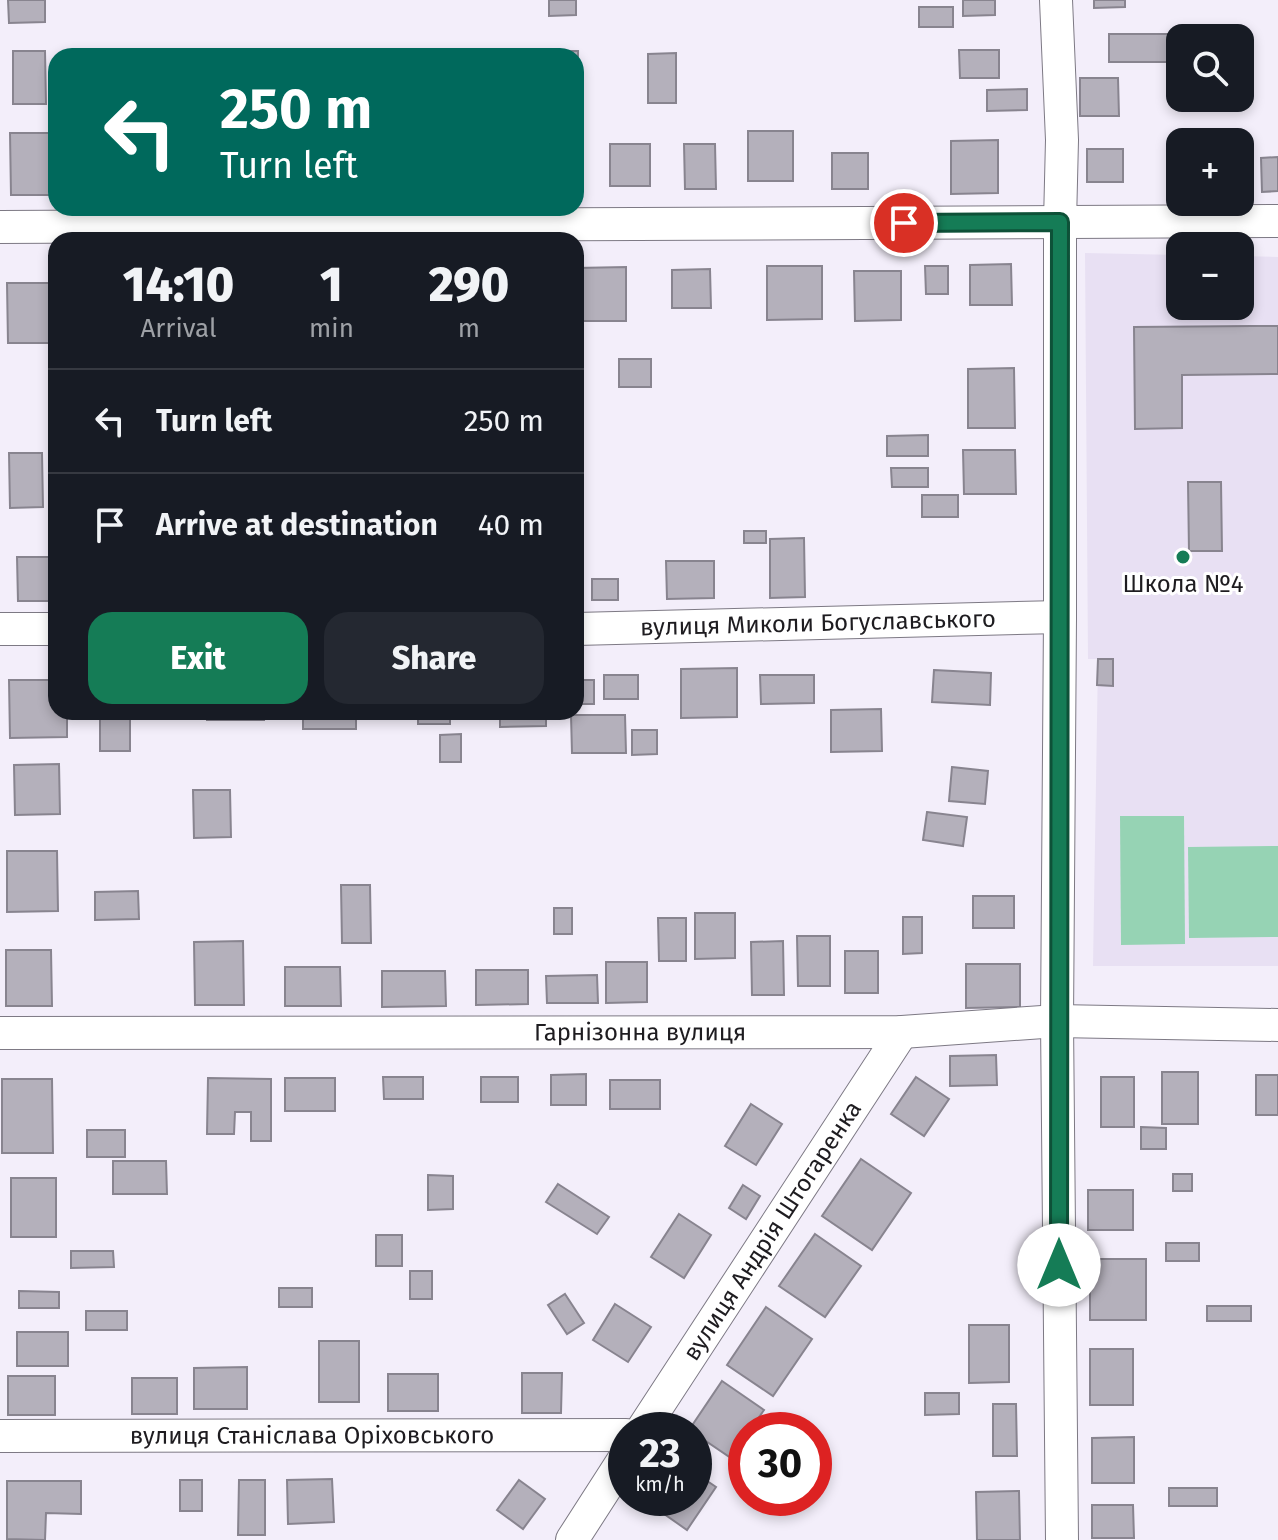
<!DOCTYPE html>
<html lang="en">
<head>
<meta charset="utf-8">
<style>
  :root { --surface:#171b24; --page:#242831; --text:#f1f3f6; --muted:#9ea1a6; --line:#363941; --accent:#157c56 }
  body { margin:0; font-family:"Fira Sans",sans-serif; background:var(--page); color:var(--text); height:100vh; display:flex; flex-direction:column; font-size:30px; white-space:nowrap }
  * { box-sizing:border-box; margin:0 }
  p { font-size:26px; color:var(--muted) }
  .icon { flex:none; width:44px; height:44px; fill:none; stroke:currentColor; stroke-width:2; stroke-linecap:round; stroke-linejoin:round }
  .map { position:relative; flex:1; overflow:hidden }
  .panel { position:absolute; left:48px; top:232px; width:536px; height:488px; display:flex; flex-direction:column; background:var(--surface); border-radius:24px; box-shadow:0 4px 12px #0003 }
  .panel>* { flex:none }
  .guide { position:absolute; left:48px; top:48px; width:536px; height:168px; border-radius:24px; box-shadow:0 4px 12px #0003; background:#00695c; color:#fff; overflow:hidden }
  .tools { position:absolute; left:1166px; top:24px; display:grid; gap:16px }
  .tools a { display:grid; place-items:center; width:88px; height:88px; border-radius:16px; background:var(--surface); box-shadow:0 4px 12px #0003; font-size:40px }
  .speed { position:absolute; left:608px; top:1412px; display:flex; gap:16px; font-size:40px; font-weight:700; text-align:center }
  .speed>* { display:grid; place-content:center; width:104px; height:104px; border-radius:50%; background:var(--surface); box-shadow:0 4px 12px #0003; line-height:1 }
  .speed small { font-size:20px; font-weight:400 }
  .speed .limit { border:12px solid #d22; background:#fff; color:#111 }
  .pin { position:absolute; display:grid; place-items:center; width:68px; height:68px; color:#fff; margin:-34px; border:4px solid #fff; border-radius:50%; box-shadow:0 2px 8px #0007 }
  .me { position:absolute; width:88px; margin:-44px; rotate:0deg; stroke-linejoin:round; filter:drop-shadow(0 0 6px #0008) }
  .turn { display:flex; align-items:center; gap:28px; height:168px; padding:0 40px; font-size:36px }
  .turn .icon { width:104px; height:104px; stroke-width:2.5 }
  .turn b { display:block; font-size:56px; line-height:68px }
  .eta { display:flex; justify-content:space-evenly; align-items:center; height:136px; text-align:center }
  .eta b { font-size:48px; font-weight:800; line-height:56px }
  .button { display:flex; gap:16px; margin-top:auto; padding:16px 40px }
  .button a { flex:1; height:92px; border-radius:24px; background:var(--accent); color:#fff; font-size:32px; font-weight:800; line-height:92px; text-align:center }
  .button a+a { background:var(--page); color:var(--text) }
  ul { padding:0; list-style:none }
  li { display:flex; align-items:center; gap:24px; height:104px; padding:0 40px; border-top:2px solid var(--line) }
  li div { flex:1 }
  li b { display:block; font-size:30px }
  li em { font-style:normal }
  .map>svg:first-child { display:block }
  .built { fill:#e8e0f3 }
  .green { fill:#96d3b4 }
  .building { fill:#b4b0bb; stroke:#88848f; stroke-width:2 }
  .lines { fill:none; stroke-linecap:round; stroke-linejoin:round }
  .minor-casing { stroke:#7d7984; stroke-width:34 }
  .minor { stroke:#fff; stroke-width:32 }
  .route-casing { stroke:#0e5138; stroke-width:20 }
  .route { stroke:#157c56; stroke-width:14 }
  .poi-dot { fill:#157c56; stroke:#fff; stroke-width:3 }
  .labels { text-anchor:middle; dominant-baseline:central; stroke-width:6; stroke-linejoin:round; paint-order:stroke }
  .poi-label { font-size:24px; fill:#1e1c20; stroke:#fff }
  .street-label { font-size:24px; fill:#1e1c20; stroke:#fff }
</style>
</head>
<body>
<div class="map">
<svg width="1278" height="1540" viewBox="0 0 1278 1540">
  <rect width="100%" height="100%" fill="#f3eefa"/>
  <polygon class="built" points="1085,253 1180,255 1180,306 1240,306 1240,256 1278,257 1278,966 1093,966 1098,659 1088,659"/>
  <g class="green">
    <polygon points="1120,816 1184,816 1185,944 1121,945"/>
    <polygon points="1278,846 1278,937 1189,938 1188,847"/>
  </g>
  <g class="building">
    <polygon points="8,0 45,0 45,22 9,23"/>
    <polygon points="549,0 576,0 576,15 549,16"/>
    <polygon points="963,0 995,0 995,15 963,16"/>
    <polygon points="1094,0 1125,0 1125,7 1094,8"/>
    <rect x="919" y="7" width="34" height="20"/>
    <rect x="1109" y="34" width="63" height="28"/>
    <polygon points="959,50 999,50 999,78 960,78"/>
    <polygon points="13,51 45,51 46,104 13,104"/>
    <polygon points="563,51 578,51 578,77 576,77 576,56 563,56"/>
    <polygon points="676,53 676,103 648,103 648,54"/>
    <polygon points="1080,78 1118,78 1119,116 1080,116"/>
    <rect x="576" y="89" width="4" height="54"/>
    <polygon points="1027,89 1027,110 987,111 987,90"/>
    <rect x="748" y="131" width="45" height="50"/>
    <polygon points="10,133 50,133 51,195 11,195"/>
    <polygon points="1238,134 1238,142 1209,142 1209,135"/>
    <polygon points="998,140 998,193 951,194 951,141"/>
    <rect x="610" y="144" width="40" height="42"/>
    <polygon points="684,144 715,144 716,189 685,189"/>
    <rect x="1087" y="149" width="36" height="33"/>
    <rect x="832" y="153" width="36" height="36"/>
    <polygon points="1278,157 1278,191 1262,192 1261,158"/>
    <rect x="1168" y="160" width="12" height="31"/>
    <polygon points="1011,264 1012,305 970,305 970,265"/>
    <polygon points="767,266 822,266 822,319 767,320"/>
    <polygon points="925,266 948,266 948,294 926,294"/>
    <polygon points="626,267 626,321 576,321 576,268"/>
    <polygon points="710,269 711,308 672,308 672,270"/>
    <polygon points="854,271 901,271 901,320 855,321"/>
    <polygon points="7,283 55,283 55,343 8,343"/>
    <polygon points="1252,326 1278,326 1278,374 1182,375 1182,428 1135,429 1134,327"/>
    <polygon points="56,356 56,381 52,381 52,357"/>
    <rect x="619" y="359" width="32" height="28"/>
    <polygon points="1014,368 1015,428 968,428 968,369"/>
    <polygon points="928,435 928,456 887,456 887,436"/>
    <polygon points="963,450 1015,450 1016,494 964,494"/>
    <polygon points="9,453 42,453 43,507 10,508"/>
    <polygon points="891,468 928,468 928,487 892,487"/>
    <polygon points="1188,482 1221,482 1222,551 1189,551"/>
    <rect x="922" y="495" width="36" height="22"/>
    <rect x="51" y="522" width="5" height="19"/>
    <rect x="744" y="531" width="22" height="12"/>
    <polygon points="804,538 805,597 770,598 770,539"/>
    <polygon points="17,557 55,557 56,601 18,601"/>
    <polygon points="666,561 714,561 714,598 667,599"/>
    <rect x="592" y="579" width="26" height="21"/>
    <polygon points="1098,659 1113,659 1113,686 1097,685"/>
    <polygon points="737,668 737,717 681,718 681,669"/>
    <polygon points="934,670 991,673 990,705 932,702"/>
    <rect x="604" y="675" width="34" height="24"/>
    <polygon points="760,675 814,675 814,703 761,704"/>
    <polygon points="9,680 56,680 56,712 67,712 67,737 10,738"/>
    <rect x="576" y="680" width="18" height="24"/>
    <polygon points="881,709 882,751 831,752 831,710"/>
    <rect x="100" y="712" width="30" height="39"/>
    <rect x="207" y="712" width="57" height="8"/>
    <rect x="303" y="712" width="53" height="17"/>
    <rect x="418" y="712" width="32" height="12"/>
    <polygon points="500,712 546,712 546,726 500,727"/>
    <polygon points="571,715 625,715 626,753 572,753"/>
    <polygon points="632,730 657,730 657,754 632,755"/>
    <polygon points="461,734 461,762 440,762 440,735"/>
    <polygon points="59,764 60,814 15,815 14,765"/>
    <polygon points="952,767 988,771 985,804 949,801"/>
    <polygon points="193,790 230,790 231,837 194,838"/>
    <polygon points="927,812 967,817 963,846 923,840"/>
    <polygon points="7,851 57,851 58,911 7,912"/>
    <polygon points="341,885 370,885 371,943 342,943"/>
    <polygon points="138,891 139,919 95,920 95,892"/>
    <rect x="973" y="896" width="41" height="32"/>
    <rect x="554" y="908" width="18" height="26"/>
    <polygon points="695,913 735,913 735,958 695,959"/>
    <polygon points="903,917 922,917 922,953 903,954"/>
    <polygon points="658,918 686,918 686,961 659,961"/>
    <polygon points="797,936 830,936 830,986 798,986"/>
    <polygon points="243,941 244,1005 195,1005 194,942"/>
    <polygon points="783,941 784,995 752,995 751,942"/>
    <polygon points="6,950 51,950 52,1006 6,1006"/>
    <rect x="845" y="951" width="33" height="42"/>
    <polygon points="606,962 647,962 647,1002 606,1003"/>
    <polygon points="966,964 1020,964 1020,1007 966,1008"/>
    <polygon points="285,967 340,967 341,1006 285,1006"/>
    <polygon points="476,970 528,970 528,1004 476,1005"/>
    <polygon points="382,971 445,971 446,1006 382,1007"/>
    <polygon points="597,975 598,1003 547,1003 546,976"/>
    <polygon points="996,1055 997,1085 950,1086 950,1056"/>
    <rect x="1162" y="1072" width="36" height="52"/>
    <polygon points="586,1074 586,1105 551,1105 551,1075"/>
    <rect x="1256" y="1075" width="22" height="40"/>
    <polygon points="383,1077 423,1077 423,1099 384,1099"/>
    <rect x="481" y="1077" width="37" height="25"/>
    <polygon points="916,1077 949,1099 924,1136 891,1114"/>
    <rect x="1101" y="1077" width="33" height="50"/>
    <polygon points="208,1078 271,1079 271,1141 251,1141 251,1112 235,1112 234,1134 207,1134"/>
    <rect x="285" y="1078" width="50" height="33"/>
    <polygon points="2,1079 52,1079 53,1153 2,1153"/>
    <rect x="610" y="1080" width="50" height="29"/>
    <polygon points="751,1104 782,1124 756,1165 725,1146"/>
    <polygon points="1141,1127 1166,1128 1166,1149 1141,1149"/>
    <rect x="87" y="1130" width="38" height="27"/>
    <polygon points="861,1159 911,1193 872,1250 822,1216"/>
    <polygon points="113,1161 166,1161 167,1194 113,1194"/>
    <rect x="1173" y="1174" width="19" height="17"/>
    <polygon points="428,1175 453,1176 453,1209 428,1210"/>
    <rect x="11" y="1178" width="45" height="59"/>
    <polygon points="558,1184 609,1217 597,1234 546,1202"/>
    <polygon points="743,1185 760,1196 746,1219 729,1208"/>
    <rect x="1088" y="1190" width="45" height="40"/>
    <polygon points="679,1214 711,1235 684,1278 651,1257"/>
    <polygon points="815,1234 861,1266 825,1317 779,1286"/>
    <rect x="376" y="1235" width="26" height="31"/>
    <rect x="1166" y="1243" width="33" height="18"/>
    <polygon points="71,1251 113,1251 114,1267 71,1268"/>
    <rect x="1090" y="1259" width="56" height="61"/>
    <rect x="410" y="1271" width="22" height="28"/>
    <rect x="279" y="1288" width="33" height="19"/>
    <polygon points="19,1291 59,1292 59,1308 19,1308"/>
    <polygon points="565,1294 584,1323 567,1334 548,1305"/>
    <polygon points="615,1304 651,1327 628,1362 593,1340"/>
    <rect x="1207" y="1306" width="44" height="15"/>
    <polygon points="766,1307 812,1339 773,1396 727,1365"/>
    <rect x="86" y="1311" width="41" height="19"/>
    <polygon points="969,1325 1009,1325 1009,1382 969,1383"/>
    <rect x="17" y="1332" width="51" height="34"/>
    <rect x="319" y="1341" width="40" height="61"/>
    <rect x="1090" y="1349" width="43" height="56"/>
    <polygon points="247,1367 247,1409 194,1409 194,1368"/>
    <polygon points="522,1373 562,1373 561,1413 522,1413"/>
    <rect x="388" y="1374" width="50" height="37"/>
    <rect x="8" y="1376" width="47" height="39"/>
    <rect x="132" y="1378" width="45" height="36"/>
    <polygon points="722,1381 764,1410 750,1430 746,1430 746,1436 731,1458 694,1433 694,1430 689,1430"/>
    <polygon points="925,1393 959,1393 959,1414 925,1415"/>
    <polygon points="993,1404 1016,1404 1017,1456 993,1456"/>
    <polygon points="1134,1437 1134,1483 1092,1483 1092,1438"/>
    <polygon points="694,1472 716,1487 687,1530 644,1500 645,1498 694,1498"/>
    <polygon points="332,1479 334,1522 288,1524 287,1480"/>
    <rect x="180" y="1480" width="22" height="31"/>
    <polygon points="239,1480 265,1480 265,1535 238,1535"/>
    <polygon points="519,1480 545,1499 523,1529 497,1510"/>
    <polygon points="7,1481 81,1481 81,1514 46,1513 45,1540 7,1539"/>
    <rect x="1169" y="1488" width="48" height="18"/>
    <polygon points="1019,1491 1020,1540 977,1540 976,1492"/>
    <polygon points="1092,1505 1133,1505 1134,1538 1092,1538"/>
  </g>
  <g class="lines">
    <g class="minor-casing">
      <g id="minor">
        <polyline points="1056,0 1062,140 1060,222 1060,617 1057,1021 1062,1540"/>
        <polyline points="0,227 1278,221"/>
        <polyline points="0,629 56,629"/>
        <path id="s1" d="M576 629 1060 617"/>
        <path id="s2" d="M0 1033 902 1032 1057 1021 1278 1025"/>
        <path id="s3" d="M642 1430 902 1032"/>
        <path id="s4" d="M0 1436 626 1435"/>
        <polyline points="572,1540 626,1456"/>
      </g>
    </g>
    <use href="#minor" class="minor"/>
  </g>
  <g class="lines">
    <g class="route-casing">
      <path id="route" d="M904 223 1060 222C1060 570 1057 918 1059 1265"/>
    </g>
    <use href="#route" class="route"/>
  </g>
  <circle class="poi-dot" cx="1183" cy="557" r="8"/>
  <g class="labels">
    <g class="poi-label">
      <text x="1183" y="584">Школа №4</text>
    </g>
    <g class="street-label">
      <text stroke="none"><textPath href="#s1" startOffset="242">вулиця Миколи Богуславського</textPath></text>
      <text stroke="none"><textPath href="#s2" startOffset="640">Гарнізонна вулиця</textPath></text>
      <text stroke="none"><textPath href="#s3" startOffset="238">вулиця Андрія Штогаренка</textPath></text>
      <text stroke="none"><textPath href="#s4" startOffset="312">вулиця Станіслава Оріховського</textPath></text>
    </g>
  </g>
</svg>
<div class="tools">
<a><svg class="icon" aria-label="search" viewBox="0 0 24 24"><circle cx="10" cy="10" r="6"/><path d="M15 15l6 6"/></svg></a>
<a>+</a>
<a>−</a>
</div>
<div class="speed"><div>23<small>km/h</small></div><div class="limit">30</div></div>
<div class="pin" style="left:904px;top:223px;background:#d93025"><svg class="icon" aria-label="arrive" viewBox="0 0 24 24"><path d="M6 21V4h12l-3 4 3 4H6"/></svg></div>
<svg class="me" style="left:1059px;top:1265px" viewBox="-20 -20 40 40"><circle r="19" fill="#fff"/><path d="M0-13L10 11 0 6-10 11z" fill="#157c56"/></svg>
<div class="guide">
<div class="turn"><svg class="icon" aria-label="left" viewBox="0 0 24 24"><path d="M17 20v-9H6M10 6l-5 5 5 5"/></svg><div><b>250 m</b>Turn left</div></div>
</div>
<section class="panel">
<div class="eta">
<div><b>14:10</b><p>Arrival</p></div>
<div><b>1</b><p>min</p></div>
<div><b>290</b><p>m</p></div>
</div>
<ul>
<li><svg class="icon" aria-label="left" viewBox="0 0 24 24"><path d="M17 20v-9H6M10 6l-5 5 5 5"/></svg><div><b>Turn left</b></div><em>250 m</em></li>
<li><svg class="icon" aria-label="arrive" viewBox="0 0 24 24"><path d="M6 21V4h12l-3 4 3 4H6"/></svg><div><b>Arrive at destination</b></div><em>40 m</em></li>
</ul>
<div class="button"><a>Exit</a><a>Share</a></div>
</section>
</div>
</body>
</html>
